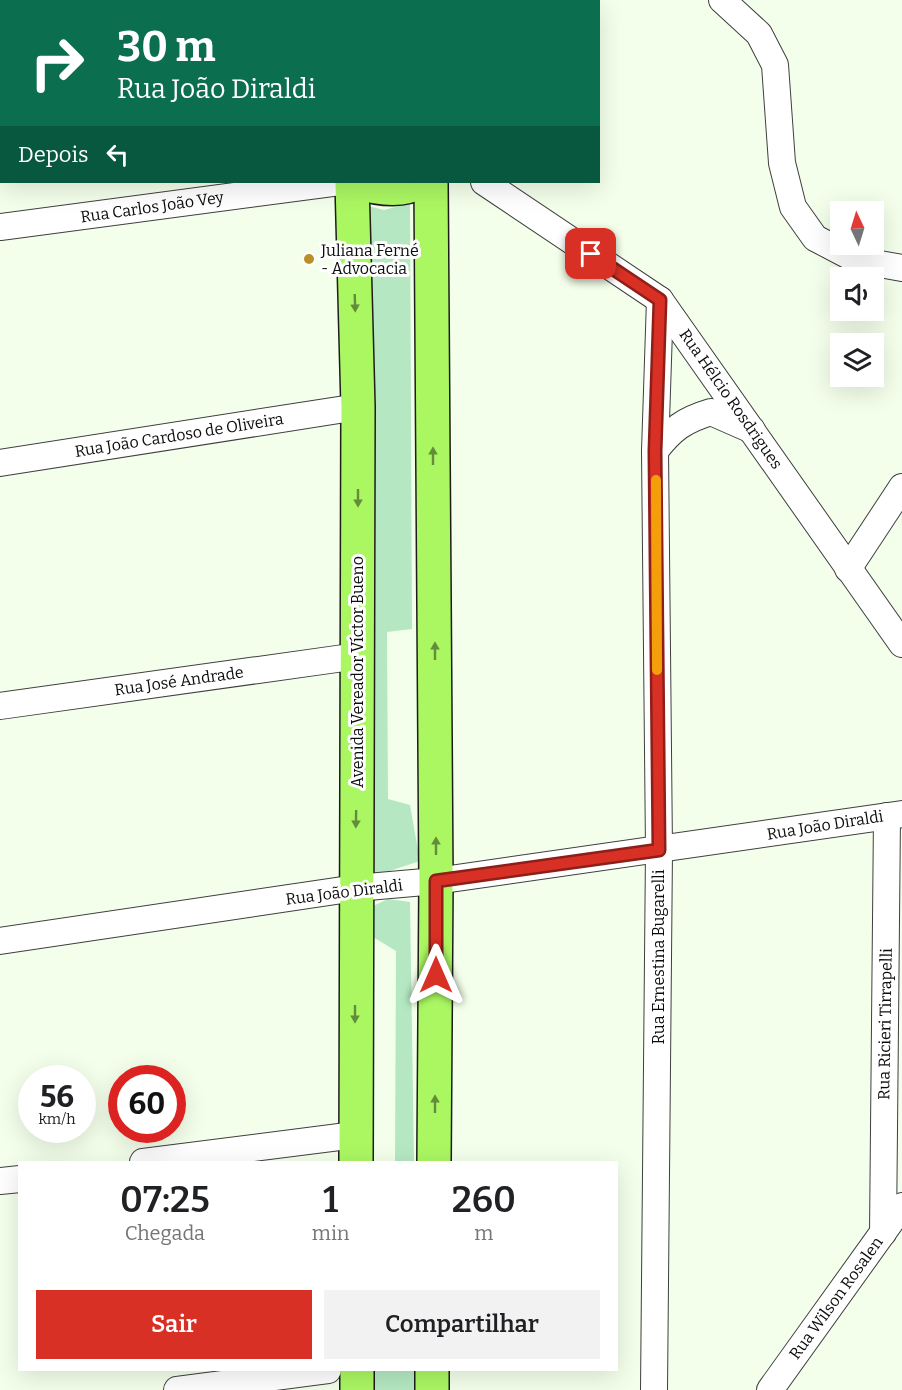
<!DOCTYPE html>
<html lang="pt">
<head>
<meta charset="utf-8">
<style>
  :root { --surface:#fff; --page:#f2f2f2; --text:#202124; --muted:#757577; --accent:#d93025 }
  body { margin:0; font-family:Bitter,serif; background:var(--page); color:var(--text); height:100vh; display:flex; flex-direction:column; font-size:22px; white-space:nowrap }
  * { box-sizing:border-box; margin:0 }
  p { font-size:20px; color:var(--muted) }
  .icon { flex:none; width:33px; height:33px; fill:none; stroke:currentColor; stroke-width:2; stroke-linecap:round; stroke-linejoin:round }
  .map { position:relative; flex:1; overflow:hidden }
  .sheet { position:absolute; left:18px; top:1161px; width:600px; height:210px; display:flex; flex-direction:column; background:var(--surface); border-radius:0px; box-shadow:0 6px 24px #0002 }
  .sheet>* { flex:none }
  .banner { position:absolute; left:0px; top:0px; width:600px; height:183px; box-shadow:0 6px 24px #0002; background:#0b6e4f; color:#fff; overflow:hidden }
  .needle { width:39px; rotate:356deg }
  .fabs { position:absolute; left:830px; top:201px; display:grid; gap:12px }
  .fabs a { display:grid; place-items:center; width:54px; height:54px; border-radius:0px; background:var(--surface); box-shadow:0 6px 24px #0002; font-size:30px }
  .speed { position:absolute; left:18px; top:1065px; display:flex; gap:12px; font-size:30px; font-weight:700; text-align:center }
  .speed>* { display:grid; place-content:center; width:78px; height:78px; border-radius:50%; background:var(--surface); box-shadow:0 6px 24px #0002; line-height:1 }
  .speed small { font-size:15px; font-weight:400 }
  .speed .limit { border:9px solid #d22; background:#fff; color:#111 }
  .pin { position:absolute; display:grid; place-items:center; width:51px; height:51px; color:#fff; margin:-26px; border-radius:12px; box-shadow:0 3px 9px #0006 }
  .me { position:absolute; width:66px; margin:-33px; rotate:0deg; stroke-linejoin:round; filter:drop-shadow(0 0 4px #0008) }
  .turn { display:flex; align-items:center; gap:21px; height:126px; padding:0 18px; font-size:27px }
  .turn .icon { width:78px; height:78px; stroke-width:2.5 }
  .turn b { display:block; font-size:42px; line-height:51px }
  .then { display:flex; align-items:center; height:57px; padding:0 18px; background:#0003; gap:12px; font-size:22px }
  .eta { display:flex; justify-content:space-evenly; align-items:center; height:102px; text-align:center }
  .eta b { font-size:36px; font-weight:600; line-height:42px }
  .action { display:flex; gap:12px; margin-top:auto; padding:12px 18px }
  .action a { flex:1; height:69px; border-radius:0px; background:var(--accent); color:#fff; font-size:24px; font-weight:600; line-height:69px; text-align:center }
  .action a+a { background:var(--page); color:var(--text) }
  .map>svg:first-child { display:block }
  .green { fill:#b5e8c2 }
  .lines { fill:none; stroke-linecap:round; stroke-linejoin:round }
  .minor-casing { stroke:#3f3f3f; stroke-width:28 }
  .primary-casing { stroke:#1d1d1d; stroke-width:36 }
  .minor { stroke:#fff; stroke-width:26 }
  .primary { stroke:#aaf762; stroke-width:33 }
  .oneway { fill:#638d3b }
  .route-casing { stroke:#8d1f18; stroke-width:15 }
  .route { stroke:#d93025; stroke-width:10 }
  .slow { stroke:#f59e0b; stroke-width:10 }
  .poi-dot { fill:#ba8f26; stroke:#fff; stroke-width:2 }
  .labels { text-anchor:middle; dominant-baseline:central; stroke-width:6; stroke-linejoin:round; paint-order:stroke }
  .street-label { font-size:16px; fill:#0c0c0c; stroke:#fff }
  .poi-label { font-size:16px; fill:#0c0c0c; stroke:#fff; text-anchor:start }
</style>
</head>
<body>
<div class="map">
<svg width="902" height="1390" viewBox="0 0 902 1390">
  <rect width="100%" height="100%" fill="#f3ffea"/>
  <g class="green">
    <polygon points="410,203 412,629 387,632 388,799 410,805 420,861 371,877 364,205 384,210"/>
    <polygon points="388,899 410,902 414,1162 395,1162 396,951 373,937 371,907"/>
    <polygon points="375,1370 416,1370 416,1390 373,1390"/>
  </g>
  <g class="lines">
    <g class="minor-casing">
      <g id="minor">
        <polyline points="188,0 190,2"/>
        <polyline points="722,0 759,34 775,65 782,163 793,207 815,238 857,260 902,268"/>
        <polyline points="484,182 660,300 902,644"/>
        <polyline points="0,227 340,182"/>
        <path d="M655 451C672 429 684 420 711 412L752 430"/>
        <polyline points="0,463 358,407"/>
        <polyline points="848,569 902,487"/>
        <polyline points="0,706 358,656"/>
        <polyline points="0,941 356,888 436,881 902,814"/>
        <polyline points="143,1162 355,1135"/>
        <polyline points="0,1181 20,1179"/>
        <polyline points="883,1233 887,816"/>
        <polyline points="177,1390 328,1370"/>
        <polyline points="654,1390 659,850 655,451 660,300"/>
        <polyline points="770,1390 902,1206"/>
      </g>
    </g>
    <g class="primary-casing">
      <g id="primary">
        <polyline points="426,0 426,2"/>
        <polyline points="352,2 352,0"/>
        <polyline points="352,182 358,407 356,1162"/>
        <path d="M356 182C375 188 401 193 419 182"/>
        <polyline points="431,182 436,881 434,1162"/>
        <polyline points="357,1370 357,1390"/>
        <polyline points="432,1390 432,1370"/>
      </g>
    </g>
    <use href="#minor" class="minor"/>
    <use href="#primary" class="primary"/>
  </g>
  <defs><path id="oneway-solid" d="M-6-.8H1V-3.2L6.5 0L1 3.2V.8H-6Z" transform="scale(1.5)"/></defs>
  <g class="oneway">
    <use href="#oneway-solid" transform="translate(355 303) rotate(88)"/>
    <use href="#oneway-solid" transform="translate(433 456) rotate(-90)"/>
    <use href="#oneway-solid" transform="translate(358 498) rotate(90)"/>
    <use href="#oneway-solid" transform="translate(435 651) rotate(-90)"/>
    <use href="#oneway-solid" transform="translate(356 819) rotate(91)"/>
    <use href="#oneway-solid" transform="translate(436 846) rotate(-90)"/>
    <use href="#oneway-solid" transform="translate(355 1014) rotate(90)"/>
    <use href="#oneway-solid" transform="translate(435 1104) rotate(-90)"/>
  </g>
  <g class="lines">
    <g class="route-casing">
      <polyline id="route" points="436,975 436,881 659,850 655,451 660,300 591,254"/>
    </g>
    <use href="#route" class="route"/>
    <polyline class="slow" points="656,480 657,670"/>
  </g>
  <circle class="poi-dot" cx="309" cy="259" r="6"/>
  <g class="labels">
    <g class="street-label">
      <text transform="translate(152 207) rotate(-8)">Rua Carlos João Vey</text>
      <text transform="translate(731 399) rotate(55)">Rua Hélcio Rosdrigues</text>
      <text transform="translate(179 435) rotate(-9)">Rua João Cardoso de Oliveira</text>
      <text transform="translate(357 672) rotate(-90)">Avenida Vereador Víctor Bueno</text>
      <text transform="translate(179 681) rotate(-8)">Rua José Andrade</text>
      <text transform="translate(825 825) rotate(-9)">Rua João Diraldi</text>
      <text transform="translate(344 892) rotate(-7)">Rua João Diraldi</text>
      <text transform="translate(658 957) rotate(-90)">Rua Ernestina Bugarelli</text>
      <text transform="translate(885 1024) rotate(-89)">Rua Ricieri Tirrapelli</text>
      <text transform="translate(836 1298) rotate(-54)">Rua Wilson Rosalen</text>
    </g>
    <g class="poi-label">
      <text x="321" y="250">Juliana Ferné<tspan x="321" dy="18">- Advocacia</tspan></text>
    </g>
  </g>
</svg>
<div class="fabs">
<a><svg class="needle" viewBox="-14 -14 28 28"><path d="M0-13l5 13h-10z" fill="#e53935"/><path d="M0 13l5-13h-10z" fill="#757577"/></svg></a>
<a><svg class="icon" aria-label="sound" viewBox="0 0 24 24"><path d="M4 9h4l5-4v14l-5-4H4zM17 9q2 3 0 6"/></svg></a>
<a><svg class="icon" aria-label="layers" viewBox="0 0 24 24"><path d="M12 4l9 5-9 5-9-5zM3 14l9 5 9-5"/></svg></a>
</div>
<div class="speed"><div>56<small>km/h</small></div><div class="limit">60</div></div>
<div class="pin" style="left:591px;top:254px;background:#d93025"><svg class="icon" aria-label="arrive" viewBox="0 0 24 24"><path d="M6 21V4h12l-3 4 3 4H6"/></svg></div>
<svg class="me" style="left:436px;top:975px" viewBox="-20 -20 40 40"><path d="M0-17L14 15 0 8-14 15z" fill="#d93025" stroke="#fff" stroke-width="4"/></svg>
<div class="banner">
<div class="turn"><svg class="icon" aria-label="right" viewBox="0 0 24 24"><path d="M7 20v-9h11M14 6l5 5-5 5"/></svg><div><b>30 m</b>Rua João Diraldi</div></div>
<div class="then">Depois<svg class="icon" aria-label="left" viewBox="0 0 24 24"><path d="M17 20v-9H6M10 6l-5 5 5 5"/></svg></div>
</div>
<section class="sheet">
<div class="eta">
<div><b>07:25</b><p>Chegada</p></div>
<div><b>1</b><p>min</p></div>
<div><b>260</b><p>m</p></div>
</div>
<div class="action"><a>Sair</a><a>Compartilhar</a></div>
</section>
</div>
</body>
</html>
